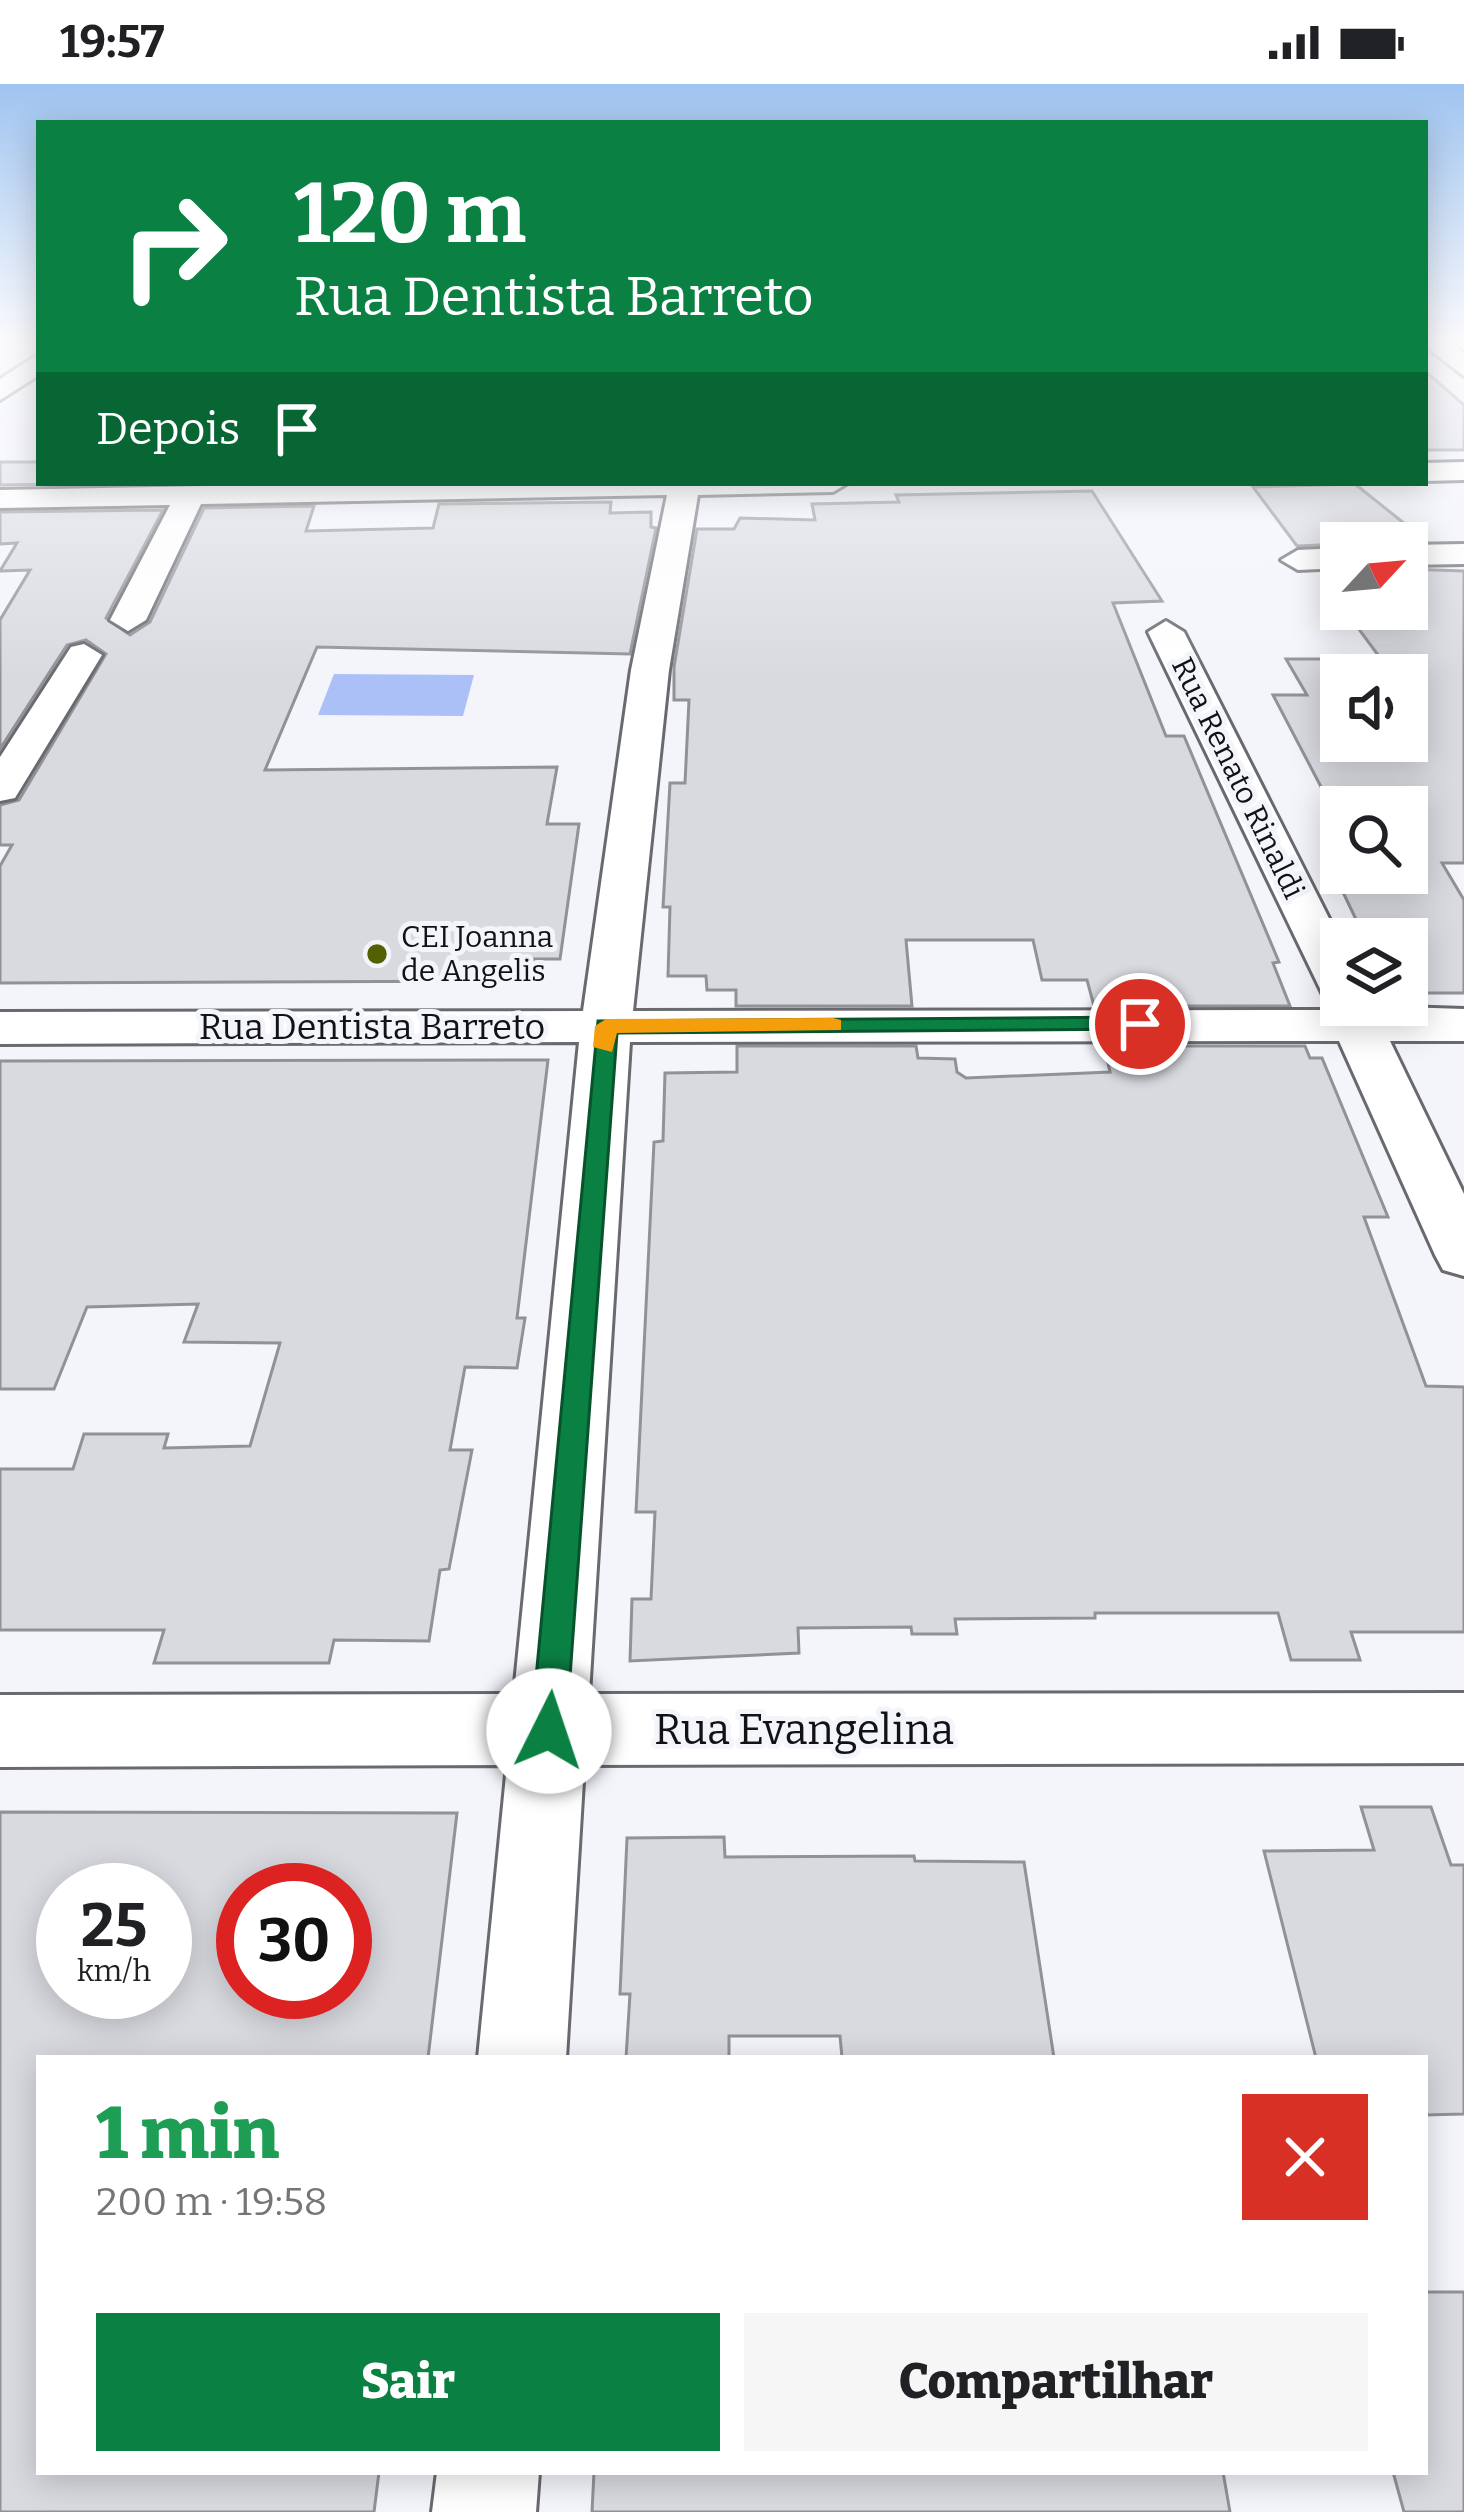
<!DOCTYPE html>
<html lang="pt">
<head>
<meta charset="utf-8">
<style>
  :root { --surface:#fff; --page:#f6f6f6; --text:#202124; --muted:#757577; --accent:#0b8043 }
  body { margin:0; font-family:Bitter,serif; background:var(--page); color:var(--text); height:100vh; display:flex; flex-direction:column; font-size:45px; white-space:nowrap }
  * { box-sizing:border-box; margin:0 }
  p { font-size:39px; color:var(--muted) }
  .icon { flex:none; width:66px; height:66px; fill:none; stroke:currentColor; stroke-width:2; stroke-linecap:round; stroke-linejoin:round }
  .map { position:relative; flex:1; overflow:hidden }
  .panel { position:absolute; left:36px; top:1971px; width:1392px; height:420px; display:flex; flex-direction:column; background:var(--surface); border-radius:0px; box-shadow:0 6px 30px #0003 }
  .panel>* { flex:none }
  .top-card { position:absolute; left:36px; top:36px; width:1392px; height:366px; border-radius:0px; box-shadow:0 6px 30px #0003; background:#0b8043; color:#fff; overflow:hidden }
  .needle { width:78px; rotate:64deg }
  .tools { position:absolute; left:1320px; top:438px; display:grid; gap:24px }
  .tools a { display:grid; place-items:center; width:108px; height:108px; border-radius:0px; background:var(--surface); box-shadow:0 6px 30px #0003; font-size:60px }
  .speed { position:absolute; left:36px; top:1779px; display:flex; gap:24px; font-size:60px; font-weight:700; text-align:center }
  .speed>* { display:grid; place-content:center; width:156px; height:156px; border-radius:50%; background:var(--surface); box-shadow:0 6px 30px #0003; line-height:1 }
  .speed small { font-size:30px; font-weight:400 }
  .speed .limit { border:18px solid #d22; background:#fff; color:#111 }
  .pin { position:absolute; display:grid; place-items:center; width:102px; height:102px; color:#fff; margin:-51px; border:6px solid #fff; border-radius:50%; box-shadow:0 3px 12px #0007 }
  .me { position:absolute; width:132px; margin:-66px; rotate:4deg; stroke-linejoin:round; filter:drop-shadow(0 0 9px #0008) }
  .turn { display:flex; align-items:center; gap:42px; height:252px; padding:0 60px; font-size:54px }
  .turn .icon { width:156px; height:156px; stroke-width:2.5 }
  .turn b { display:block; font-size:84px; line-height:102px }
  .then { display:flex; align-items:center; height:114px; padding:0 60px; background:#0003; gap:24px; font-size:45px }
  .round { display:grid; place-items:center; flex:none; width:126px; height:126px; border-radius:0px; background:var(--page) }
  .headline { display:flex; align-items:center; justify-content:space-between; height:204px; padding:0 60px }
  h1 { font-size:72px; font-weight:800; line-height:90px; color:#1e9e55 }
  .button { display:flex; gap:24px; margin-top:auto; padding:24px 60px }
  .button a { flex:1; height:138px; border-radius:0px; background:var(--accent); color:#fff; font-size:48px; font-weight:800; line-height:138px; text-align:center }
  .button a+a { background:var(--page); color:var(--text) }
  .status { display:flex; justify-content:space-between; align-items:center; height:84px; padding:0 60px; background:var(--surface); direction:ltr }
  .status svg { height:33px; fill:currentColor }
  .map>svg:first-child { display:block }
  .green { fill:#abc0f7 }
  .building { fill:#d8dae0; stroke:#909297; stroke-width:3; fill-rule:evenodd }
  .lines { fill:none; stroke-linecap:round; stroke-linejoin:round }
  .minor-casing { stroke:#686a6f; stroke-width:6 }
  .minor { fill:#fff; fill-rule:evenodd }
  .route { fill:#0b8043; stroke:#07532c; stroke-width:3 }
  .slow { fill:#f59e0b }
  .poi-dot { fill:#546102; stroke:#f3f5fb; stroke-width:4.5 }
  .labels { text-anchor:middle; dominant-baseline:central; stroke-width:10; stroke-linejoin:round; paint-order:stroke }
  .far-street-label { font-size:30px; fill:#121214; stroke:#f3f5fb }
  .far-poi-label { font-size:30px; fill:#121214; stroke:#f3f5fb; text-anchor:start }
  .street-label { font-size:36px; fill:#121214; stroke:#f3f5fb }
  .near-street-label { font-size:42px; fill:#121214; stroke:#f3f5fb }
</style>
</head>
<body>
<div class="status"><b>19:57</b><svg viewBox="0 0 49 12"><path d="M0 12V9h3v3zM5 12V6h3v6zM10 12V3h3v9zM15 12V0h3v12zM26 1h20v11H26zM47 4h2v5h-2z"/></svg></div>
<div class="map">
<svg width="1464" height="2428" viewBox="0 0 1464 2428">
  <rect width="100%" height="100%" fill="#f3f5fb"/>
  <polygon class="green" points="334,590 474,591 463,632 318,631"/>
  <g class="building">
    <polygon points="1425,287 1464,321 1464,366 1425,366"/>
    <polygon points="0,378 39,378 39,399 127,399 0,401"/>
    <polygon points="1355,400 1425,456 1297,462 1253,403"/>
    <polygon points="1092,407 1162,517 1113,519 1166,652 1184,652 1279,878 1273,879 1290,922 1094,922 1087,896 1042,896 1033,856 906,856 912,922 736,922 736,906 707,906 706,892 668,892 670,823 663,823 670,699 685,699 689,616 674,616 674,583 697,445 734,445 740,434 815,436 812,420 899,418 896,411"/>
    <polygon points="611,418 610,429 651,428 651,443 656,444 630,570 317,563 265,686 557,683 547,740 579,740 560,875 534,875 531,897 0,899 0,782 12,761 0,761 0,721 19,716 106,570 86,556 67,561 0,665 0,536 30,486 0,487 17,459 0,460 0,428 163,426 106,534 130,551 150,538 204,424 314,422 306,447 433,444 439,420"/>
    <path d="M1407 485 1464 487V779H1442L1464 816V909H1407V855L1363 850 1329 779H1341V789H1407V723H1341V741L1273 611H1307L1286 575H1381L1344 525H1407ZM1341 591H1407V657H1341Z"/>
    <polygon points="737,962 916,962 918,974 955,975 957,988 966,994 1110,988 1104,962 1305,962 1310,974 1322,974 1388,1133 1364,1133 1426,1302 1464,1303 1464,1548 1351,1548 1360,1576 1291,1576 1278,1529 1095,1529 1095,1534 955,1535 957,1550 912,1550 911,1543 798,1544 799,1569 630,1577 632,1515 651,1515 655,1428 636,1428 654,1058 663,1057 665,989 737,988"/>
    <polygon points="548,976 517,1234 525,1234 517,1284 465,1283 450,1366 472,1366 449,1485 440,1486 429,1557 334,1556 329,1579 154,1579 164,1546 0,1546 0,1385 73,1385 84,1350 168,1350 164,1364 250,1362 280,1259 184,1258 198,1220 87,1223 54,1305 0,1305 0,977"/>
    <polygon points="1361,1723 1431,1723 1451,1781 1464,1781 1464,2030 1425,2031 1425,1974 1316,1974 1264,1767 1374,1766"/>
    <path d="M0 1728 457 1729 428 1974H39V2388H379L374 2428H0ZM63 1806H165V1908H63ZM243 1806H345V1908H243Z"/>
    <polygon points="724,1753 725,1773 914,1772 915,1777 1024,1778 1054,1974 842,1974 840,1952 729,1952 729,1974 626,1974 630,1910 620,1910 627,1754"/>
    <polygon points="1425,2208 1464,2208 1464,2428 1404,2428 1393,2388 1425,2388"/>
    <polygon points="594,2388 1223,2388 1230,2428 592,2428"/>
  </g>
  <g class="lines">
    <g class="minor-casing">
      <g id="minor">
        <polygon points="1425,255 1447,255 1464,270 1464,292 1425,262"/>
        <polygon points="39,270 39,291 0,316 0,295"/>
        <polygon points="1464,378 1464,396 1425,397 1425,379"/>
        <polygon points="355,399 848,399 833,408 698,411 669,586 633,927 1325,926 1326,917 1148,548 1166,537 1184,548 1341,858 1341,921 1464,925 1464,957 1390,957 1464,1110 1464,1192 1443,1186 1435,1171 1339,957 630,958 589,1610 1464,1609 1464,1679 584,1681 566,1974 478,1974 507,1681 0,1683 0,1611 514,1610 579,958 0,960 0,928 583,927 631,586 667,411 201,420 146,536 128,547 110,536 170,421 0,424 0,406"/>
        <polygon points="1464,460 1464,480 1407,481 1407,461"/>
        <polygon points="1341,464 1341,484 1298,486 1281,476 1298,466"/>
        <polygon points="84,560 102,571 15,714 0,717 0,673 71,563"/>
        <polygon points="437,2388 539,2388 536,2428 432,2428"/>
      </g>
    </g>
    <use href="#minor" class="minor"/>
  </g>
  <linearGradient id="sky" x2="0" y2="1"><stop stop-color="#9fc4f0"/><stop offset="0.43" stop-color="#fafafd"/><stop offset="1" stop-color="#fafafd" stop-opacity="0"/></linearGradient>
  <rect width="1464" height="595" fill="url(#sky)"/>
  <polygon class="route" points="1140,933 1151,940 1148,945 617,949 566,1647 561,1658 549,1663 537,1658 531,1647 598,937"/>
  <polygon class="slow" points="833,934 841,936 841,946 617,949 612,968 593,963 595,942 606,935"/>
  <circle class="poi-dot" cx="377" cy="870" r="12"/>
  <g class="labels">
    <g class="far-street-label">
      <text transform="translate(1238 694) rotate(64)">Rua Renato Rinaldi</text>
    </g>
    <g class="far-poi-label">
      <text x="401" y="853">CEI Joanna<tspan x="401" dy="34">de Angelis</tspan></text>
    </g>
    <g class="street-label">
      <text x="372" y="943">Rua Dentista Barreto</text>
    </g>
    <g class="near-street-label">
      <text x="804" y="1646">Rua Evangelina</text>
    </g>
  </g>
</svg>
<div class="tools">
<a><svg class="needle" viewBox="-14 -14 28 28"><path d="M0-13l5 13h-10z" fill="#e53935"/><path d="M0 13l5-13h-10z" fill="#757577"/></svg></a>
<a><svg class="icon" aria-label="sound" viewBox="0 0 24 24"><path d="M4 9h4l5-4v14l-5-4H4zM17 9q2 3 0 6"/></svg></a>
<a><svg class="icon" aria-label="search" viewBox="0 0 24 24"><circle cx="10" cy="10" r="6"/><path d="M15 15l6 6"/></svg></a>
<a><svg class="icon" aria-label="layers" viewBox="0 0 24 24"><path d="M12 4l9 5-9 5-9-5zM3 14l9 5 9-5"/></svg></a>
</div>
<div class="speed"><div>25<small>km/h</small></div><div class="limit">30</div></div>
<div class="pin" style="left:1140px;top:940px;background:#d93025"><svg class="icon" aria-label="arrive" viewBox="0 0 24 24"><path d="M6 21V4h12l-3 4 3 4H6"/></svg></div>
<svg class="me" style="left:549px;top:1647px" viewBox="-20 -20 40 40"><circle r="19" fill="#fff"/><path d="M0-13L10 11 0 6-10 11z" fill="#0b8043"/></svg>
<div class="top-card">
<div class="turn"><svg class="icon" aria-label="right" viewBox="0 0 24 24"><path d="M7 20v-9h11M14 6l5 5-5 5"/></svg><div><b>120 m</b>Rua Dentista Barreto</div></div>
<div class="then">Depois<svg class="icon" aria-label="arrive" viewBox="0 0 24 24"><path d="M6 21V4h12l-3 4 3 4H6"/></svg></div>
</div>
<section class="panel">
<div class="headline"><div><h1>1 min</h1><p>200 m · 19:58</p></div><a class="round" style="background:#d93025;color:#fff"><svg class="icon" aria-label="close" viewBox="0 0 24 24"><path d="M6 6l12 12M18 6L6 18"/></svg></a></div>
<div class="button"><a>Sair</a><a>Compartilhar</a></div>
</section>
</div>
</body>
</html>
